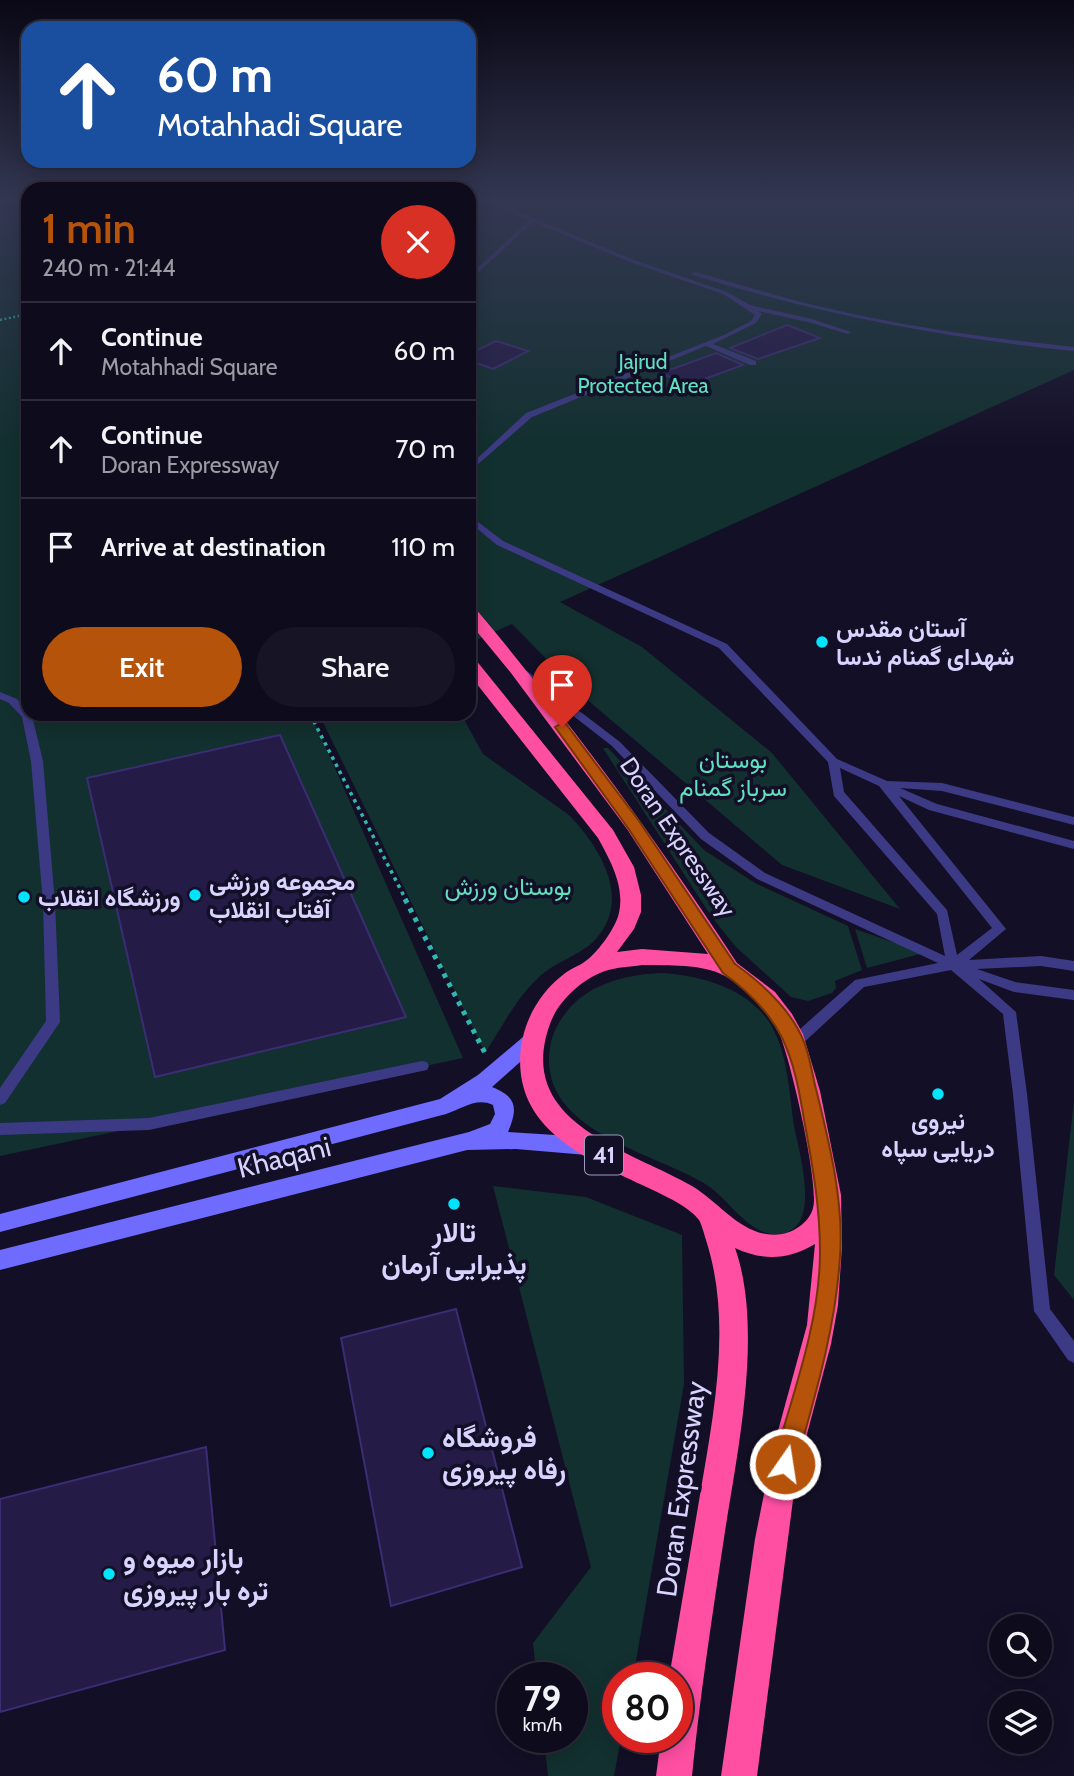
<!DOCTYPE html>
<html lang="en">
<head>
<meta charset="utf-8">
<style>
  :root { --surface:#0e0b1c; --page:#171425; --text:#f1f3f6; --muted:#9b9ba3; --line:#2e2b3b; --accent:#b45309 }
  body { margin:0; font-family:Cabin,Vazirmatn,sans-serif; background:var(--page); color:var(--text); height:100vh; display:flex; flex-direction:column; font-size:26px; white-space:nowrap }
  * { box-sizing:border-box; margin:0 }
  p { font-size:23px; color:var(--muted) }
  .icon { flex:none; width:38px; height:38px; fill:none; stroke:currentColor; stroke-width:2; stroke-linecap:round; stroke-linejoin:round }
  .map { position:relative; flex:1; overflow:hidden }
  .details { position:absolute; left:21px; top:182px; width:455px; height:539px; display:flex; flex-direction:column; background:var(--surface); border-radius:21px; box-shadow:0 4px 18px #0003,0 0 0 2px var(--line) }
  .details>* { flex:none }
  .top-card { position:absolute; left:21px; top:21px; width:455px; height:147px; border-radius:21px; box-shadow:0 4px 18px #0003,0 0 0 2px var(--line); background:#1a4fa0; color:#fff; overflow:hidden }
  .buttons { position:absolute; left:989px; top:1614px; display:grid; gap:14px }
  .buttons a { display:grid; place-items:center; width:63px; height:63px; border-radius:50%; background:var(--surface); box-shadow:0 4px 18px #0003,0 0 0 2px var(--line); font-size:35px }
  .speed { position:absolute; left:497px; top:1662px; display:flex; gap:14px; font-size:35px; font-weight:700; text-align:center }
  .speed>* { display:grid; place-content:center; width:91px; height:91px; border-radius:50%; background:var(--surface); box-shadow:0 4px 18px #0003,0 0 0 2px var(--line); line-height:1 }
  .speed small { font-size:18px; font-weight:400 }
  .speed .limit { border:10px solid #d22; background:#fff; color:#111 }
  .pin { position:absolute; display:grid; place-items:center; width:60px; height:60px; color:#fff; margin:-72px -30px; border-radius:50% 50% 50% 0; rotate:-45deg; box-shadow:0 0 7px #0007 }
  .pin .icon { rotate:45deg }
  .me { position:absolute; width:77px; margin:-38px; rotate:13deg; stroke-linejoin:round; filter:drop-shadow(0 0 5px #0008) }
  .turn { display:flex; align-items:center; gap:24px; height:147px; padding:0 21px; font-size:32px }
  .turn .icon { width:91px; height:91px; stroke-width:2.5 }
  .turn b { display:block; font-size:49px; line-height:60px }
  .round { display:grid; place-items:center; flex:none; width:74px; height:74px; border-radius:37px; background:var(--page) }
  .summary { display:flex; align-items:center; justify-content:space-between; height:119px; padding:0 21px }
  h1 { font-size:42px; font-weight:600; line-height:52px; color:var(--accent) }
  .cta { display:flex; gap:14px; margin-top:auto; padding:14px 21px }
  .cta a { flex:1; height:80px; border-radius:42px; background:var(--accent); color:#fff; font-size:28px; font-weight:600; line-height:80px; text-align:center }
  .cta a+a { background:var(--page); color:var(--text) }
  ul { padding:0; list-style:none }
  li { display:flex; align-items:center; gap:21px; height:98px; padding:0 21px; border-top:2px solid var(--line) }
  li div { flex:1 }
  li b { display:block; font-size:26px }
  li em { font-style:normal }
  .map>svg:first-child { display:block }
  .green { fill:#12302f }
  .building { fill:#241b47; stroke:#3b2d73; stroke-width:2 }
  .lines { fill:none; stroke-linecap:round; stroke-linejoin:round }
  .path-far2 { stroke:#2fb8b0; stroke-width:2.5; stroke-dasharray:2 2.5; stroke-linecap:butt }
  .path-far1 { stroke:#2fb8b0; stroke-width:3.5; stroke-dasharray:3.5 4.5; stroke-linecap:butt }
  .path { stroke:#2fb8b0; stroke-width:5; stroke-dasharray:4.5 6; stroke-linecap:butt }
  .lane { fill:#3d3a85; fill-rule:evenodd }
  .secondary { fill:#6f6bff; fill-rule:evenodd }
  .highway { fill:#ff4fa3; fill-rule:evenodd }
  .route { fill:#b45309; stroke:#753606; stroke-width:2 }
  .poi-dot { fill:#00e5ff; stroke:#130f26; stroke-width:2.5 }
  .labels { text-anchor:middle; dominant-baseline:central; stroke-width:7; stroke-linejoin:round; paint-order:stroke }
  .far-park-label { font-size:21px; fill:#5fe0c0; stroke:#130f26 }
  .shield { fill:#130f26; stroke:#9e99be; stroke-width:2 }
  .shield-label { font-size:23px; font-weight:bold; fill:#d9d4ff }
  .poi-label { font-size:24px; font-weight:bold; fill:#d9d4ff; stroke:#130f26; text-anchor:start }
  .park-label { font-size:24px; fill:#5fe0c0; stroke:#130f26 }
  .street-label { font-size:24px; fill:#d9d4ff; stroke:#130f26 }
  .near-street-label { font-size:28px; fill:#d9d4ff; stroke:#130f26 }
  .near-poi-label { font-size:28px; font-weight:bold; fill:#d9d4ff; stroke:#130f26; text-anchor:start }
</style>
</head>
<body>
<div class="map">
<svg width="1074" height="1776" viewBox="0 0 1074 1776">
  <rect width="100%" height="100%" fill="#130f26"/>
  <g class="green">
    <polygon points="0,201 28,201 28,714 311,714 463,1058 0,1156"/>
    <polygon points="469,201 1074,201 1074,370 560,602 642,647 772,753 900,909 782,865 584,697 512,624 469,643"/>
    <path d="M319 714H461L483 754 569 815C600 847 632 899 596 939 580 956 554 962 538 978 515 1000 502 1027 485 1053Z"/>
    <polygon points="603,748 608,748 704,850 755,883 848,926 862,970 835,981 836,988 832,993 808,1001 791,997 735,946 711,916"/>
    <polygon points="855,929 924,953 867,968"/>
    <path d="M664 973C701 976 743 987 767 1019 788 1048 789 1092 794 1126 799 1152 823 1229 780 1234 750 1238 730 1200 707 1185 656 1153 546 1133 549 1057 550 1042 553 1031 562 1018 584 984 626 974 664 973Z"/>
    <polygon points="1074,1101 1074,1300 1054,1275"/>
    <polygon points="493,1186 586,1197 682,1235 684,1384 633,1678 618,1678 618,1738 621,1738 614,1776 548,1776 544,1738 572,1738 572,1678 537,1678 533,1643 591,1567"/>
  </g>
  <g class="building">
    <polygon points="787,325 820,338 758,359 730,348"/>
    <polygon points="496,341 528,351 493,369 469,360 469,354"/>
    <polygon points="716,353 743,365 688,385 661,373"/>
    <polygon points="280,735 406,1017 155,1077 87,778"/>
    <polygon points="456,1309 522,1567 391,1606 341,1338"/>
    <polygon points="206,1447 225,1650 0,1712 0,1499"/>
  </g>
  <g class="lines">
    <polyline class="path-far2" points="0,320 28,314"/>
    <polyline class="path-far1" points="310,714 406,900"/>
    <polyline class="path" points="405,899 485,1053"/>
    <g class="lane">
      <polygon points="485,201 492,201 634,260 727,292 750,305 812,319 851,332 848,334 808,322 758,311 762,314 756,323 713,344 756,361 756,365 750,365 706,346 532,417 469,472 469,466 526,413 724,335 751,321 755,315 723,294 630,262 533,222 469,281 469,276 529,220"/>
      <polygon points="473,253 478,254 469,261 469,256"/>
      <path d="M695 272C742 285 788 300 835 310 914 328 994 339 1074 347V351C944 338 818 314 693 275L692 274Z"/>
      <polygon points="469,363 474,364 474,368 469,369"/>
      <path d="M469 515 503 541 727 644 837 759 887 781 942 783 1074 817V825L942 791 900 788 937 804 1074 841V849L929 810 899 796 1006 929 969 960 1041 956 1074 961V971L1041 966 977 969 1015 982 1074 990V1000L1014 992 979 979 1016 1012 1027 1094 1050 1309 1074 1341V1363L1068 1360 1034 1311 1013 1094 1003 1014 951 970 864 987 800 1046 795 1047 790 1046 788 1042 790 1038 855 980 938 963 757 879 701 839 612 746 518 673 523 670 527 671 620 742 709 833 765 873 945 956 937 914 834 796 828 762 719 648 497 545 469 522ZM840 768 879 786 992 928 957 955 947 910 844 792Z"/>
      <polygon points="0,692 17,699 28,711 28,714 32,716 43,761 55,903 60,1022 5,1103 0,1105 0,1088 46,1021 43,903 31,761 22,717 9,703 0,699"/>
      <polygon points="422,1061 427,1062 429,1066 427,1070 422,1071 149,1130 0,1135 0,1123 149,1118"/>
    </g>
    <path class="secondary" d="M530 1035 537 1037 540 1042 537 1047 492 1087C517 1097 518 1108 508 1132L587 1137 594 1140 598 1146 594 1152 587 1155 516 1149 467 1150 0 1270V1250L469 1132 490 1124 495 1114 493 1105C476 1097 462 1109 446 1114L0 1232V1214L440 1099 478 1075 523 1037Z"/>
    <path class="highway" d="M469 606 475 608C570 721 656 839 737 963L775 992 792 1014 803 1034 820 1091 841 1195 842 1246 838 1305 831 1344 803 1449 793 1500 757 1776H721L755 1539 773 1449 807 1325 815 1244C788 1260 763 1261 735 1248 764 1330 737 1453 724 1538 712 1617 700 1696 692 1776H656L661 1738H677V1678H669C679 1619 689 1560 699 1501 713 1417 733 1323 706 1240 704 1234 702 1225 699 1220 689 1207 669 1198 655 1191 606 1167 534 1142 522 1081 514 1040 532 998 564 974 571 968 580 966 587 960 599 951 616 927 619 913 625 886 610 860 598 838L469 674V658L475 659 613 830 634 867 641 895V912L634 929 617 952 642 949 708 954 627 829 511 673 469 622ZM642 965C669 966 701 963 725 976 746 988 765 1007 777 1028 789 1051 820 1186 813 1208 810 1221 795 1232 782 1234 744 1240 721 1203 692 1186 628 1149 514 1123 550 1024 558 1001 582 979 605 971 617 967 630 967 642 965Z"/>
  </g>
  <linearGradient id="sky" x2="0" y2="1"><stop stop-color="#0a0815"/><stop offset="0.45" stop-color="#333752"/><stop offset="1" stop-color="#333752" stop-opacity="0"/></linearGradient>
  <rect width="1074" height="449" fill="url(#sky)"/>
  <path class="route" d="M562 723 566 724 639 821 735 964C763 984 791 1009 804 1042 810 1057 812 1074 816 1089 829 1142 844 1201 840 1256 836 1327 815 1396 796 1464L793 1472 785 1475 777 1472 773 1464C792 1396 820 1323 820 1252 820 1208 813 1168 805 1125 793 1053 784 1017 723 973L628 828 555 727Z"/>
  <g class="poi-dot">
    <circle cx="822" cy="642" r="7"/>
    <circle cx="195" cy="895" r="7"/>
    <circle cx="24" cy="897" r="7"/>
    <circle cx="938" cy="1094" r="7"/>
    <circle cx="454" cy="1204" r="7"/>
    <circle cx="428" cy="1453" r="7"/>
    <circle cx="109" cy="1574" r="7"/>
  </g>
  <g class="labels">
    <g class="far-park-label">
      <text x="643" y="361">Jajrud<tspan x="643" dy="24">Protected Area</tspan></text>
    </g>
    <rect class="shield" x="585" y="1135.5" width="38" height="39" rx="5"/>
    <g class="shield-label">
      <text x="604" y="1155">41</text>
    </g>
    <g class="poi-label">
      <text x="836" y="628">آستان مقدس<tspan x="836" dy="28">شهدای گمنام ندسا</tspan></text>
      <text x="209" y="881">مجموعه ورزشی<tspan x="209" dy="28">آفتاب انقلاب</tspan></text>
      <text x="38" y="897">ورزشگاه انقلاب</text>
      <text x="938" y="1120" text-anchor="middle">نیروی<tspan x="938" dy="28">دریایی سپاه</tspan></text>
    </g>
    <g class="park-label">
      <text x="733" y="759">بوستان<tspan x="733" dy="28">سرباز گمنام</tspan></text>
      <text x="508" y="886">بوستان ورزش</text>
    </g>
    <g class="street-label">
      <text transform="translate(678 837) rotate(56)">Doran Expressway</text>
    </g>
    <g class="near-street-label">
      <text transform="translate(284 1157) rotate(-14)">Khaqani</text>
      <text transform="translate(681 1489) rotate(-82)">Doran Expressway</text>
    </g>
    <g class="near-poi-label">
      <text x="454" y="1232" text-anchor="middle">تالار<tspan x="454" dy="32">پذیرایی آرمان</tspan></text>
      <text x="442" y="1437">فروشگاه<tspan x="442" dy="32">رفاه پیروزی</tspan></text>
      <text x="123" y="1558">بازار میوه و<tspan x="123" dy="32">تره بار پیروزی</tspan></text>
    </g>
  </g>
</svg>
<div class="buttons">
<a><svg class="icon" aria-label="search" viewBox="0 0 24 24"><circle cx="10" cy="10" r="6"/><path d="M15 15l6 6"/></svg></a>
<a><svg class="icon" aria-label="layers" viewBox="0 0 24 24"><path d="M12 4l9 5-9 5-9-5zM3 14l9 5 9-5"/></svg></a>
</div>
<div class="speed"><div>79<small>km/h</small></div><div class="limit">80</div></div>
<div class="pin" style="left:562px;top:727px;background:#d93025"><svg class="icon" aria-label="arrive" viewBox="0 0 24 24"><path d="M6 21V4h12l-3 4 3 4H6"/></svg></div>
<svg class="me" style="left:785px;top:1464px" viewBox="-20 -20 40 40"><circle r="17" fill="#b45309" stroke="#fff" stroke-width="3"/><path d="M0-11L8 9 0 5-8 9z" fill="#fff"/></svg>
<div class="top-card">
<div class="turn"><svg class="icon" aria-label="ahead" viewBox="0 0 24 24"><path d="M12 20V5M6 11l6-6 6 6"/></svg><div><b>60 m</b>Motahhadi Square</div></div>
</div>
<section class="details">
<div class="summary"><div><h1>1 min</h1><p>240 m · 21:44</p></div><a class="round" style="background:#d93025;color:#fff"><svg class="icon" aria-label="close" viewBox="0 0 24 24"><path d="M6 6l12 12M18 6L6 18"/></svg></a></div>
<ul>
<li><svg class="icon" aria-label="ahead" viewBox="0 0 24 24"><path d="M12 20V5M6 11l6-6 6 6"/></svg><div><b>Continue</b><p>Motahhadi Square</p></div><em>60 m</em></li>
<li><svg class="icon" aria-label="ahead" viewBox="0 0 24 24"><path d="M12 20V5M6 11l6-6 6 6"/></svg><div><b>Continue</b><p>Doran Expressway</p></div><em>70 m</em></li>
<li><svg class="icon" aria-label="arrive" viewBox="0 0 24 24"><path d="M6 21V4h12l-3 4 3 4H6"/></svg><div><b>Arrive at destination</b></div><em>110 m</em></li>
</ul>
<div class="cta"><a>Exit</a><a>Share</a></div>
</section>
</div>
</body>
</html>
